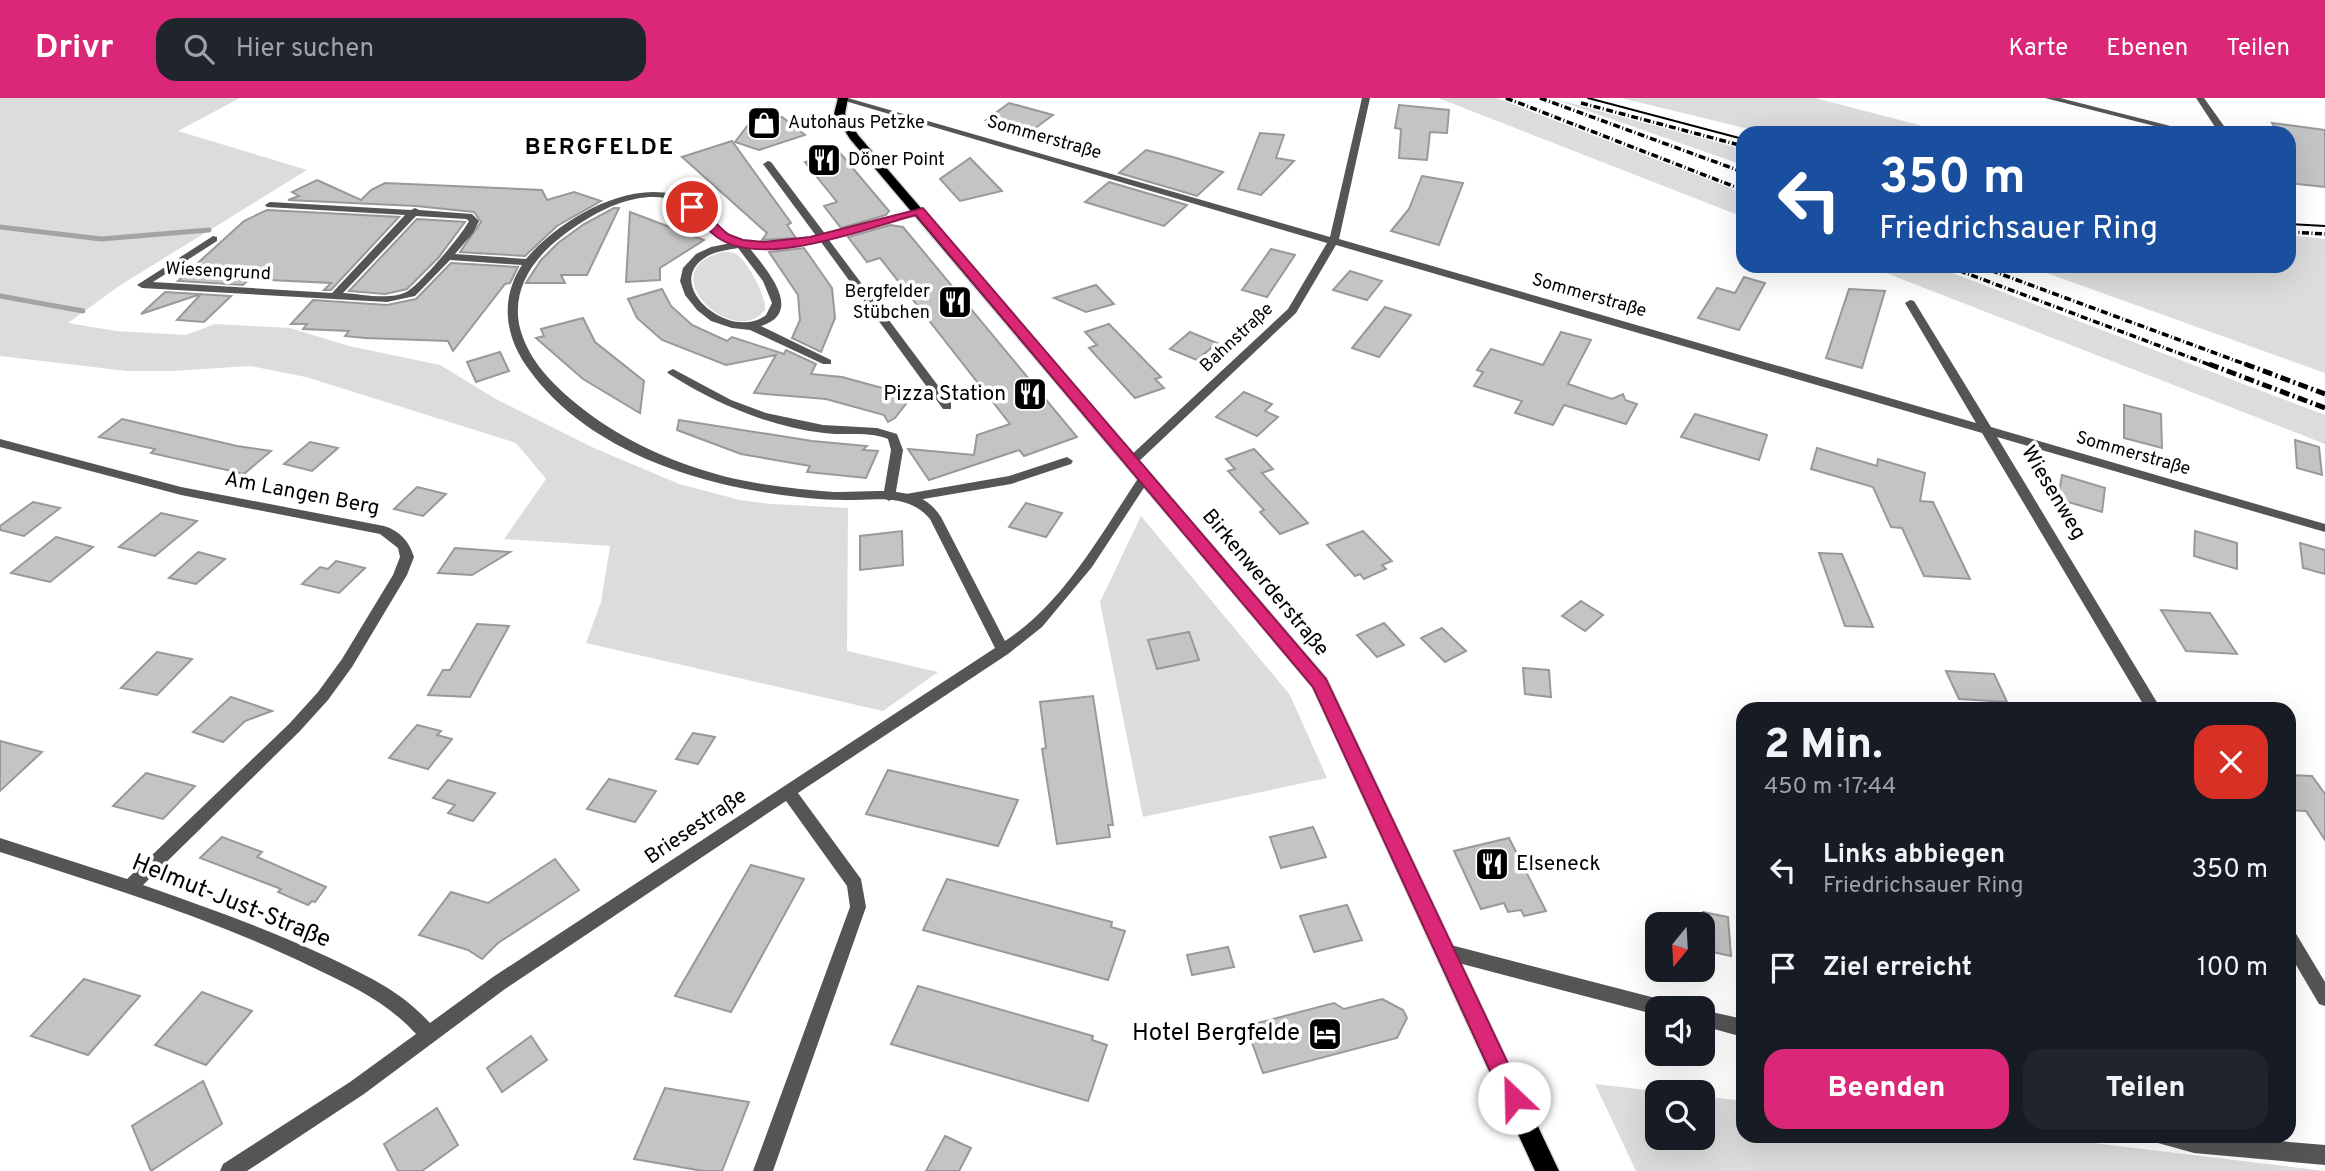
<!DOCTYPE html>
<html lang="de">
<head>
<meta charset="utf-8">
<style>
  :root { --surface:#171b24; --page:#20242c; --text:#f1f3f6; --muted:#9ea1a6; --accent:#db2777 }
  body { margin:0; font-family:Overpass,sans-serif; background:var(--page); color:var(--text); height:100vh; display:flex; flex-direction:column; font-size:26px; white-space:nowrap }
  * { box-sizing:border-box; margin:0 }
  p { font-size:23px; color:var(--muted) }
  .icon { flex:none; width:38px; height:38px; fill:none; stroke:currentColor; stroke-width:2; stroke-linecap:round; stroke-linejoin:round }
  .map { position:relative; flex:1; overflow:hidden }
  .sheet { position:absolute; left:1736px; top:604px; width:560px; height:441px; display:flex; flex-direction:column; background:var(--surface); border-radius:21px; box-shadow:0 7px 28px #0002 }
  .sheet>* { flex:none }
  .hud { position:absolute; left:1736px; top:28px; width:560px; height:147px; border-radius:21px; box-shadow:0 7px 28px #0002; background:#1a4fa0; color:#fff; overflow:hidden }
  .needle { width:46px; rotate:198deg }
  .buttons { position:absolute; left:1645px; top:814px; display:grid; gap:14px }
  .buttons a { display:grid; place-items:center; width:70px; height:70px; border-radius:14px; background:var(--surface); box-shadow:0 7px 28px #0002; font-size:35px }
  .pin { position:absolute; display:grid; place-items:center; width:60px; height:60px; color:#fff; margin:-30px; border:4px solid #fff; border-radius:50%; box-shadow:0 2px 7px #0007 }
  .me { position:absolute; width:77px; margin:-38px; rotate:336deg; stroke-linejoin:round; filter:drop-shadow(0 0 5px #0008) }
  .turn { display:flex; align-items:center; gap:24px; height:147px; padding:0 28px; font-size:32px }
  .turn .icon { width:91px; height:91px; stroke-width:2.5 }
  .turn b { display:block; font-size:49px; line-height:60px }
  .round { display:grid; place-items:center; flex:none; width:74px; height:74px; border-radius:21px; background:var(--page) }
  .summary { display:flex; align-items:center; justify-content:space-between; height:119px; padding:0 28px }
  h1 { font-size:42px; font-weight:800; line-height:52px }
  .action { display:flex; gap:14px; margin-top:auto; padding:14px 28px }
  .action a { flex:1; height:80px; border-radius:21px; background:var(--accent); color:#fff; font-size:28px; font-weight:800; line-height:80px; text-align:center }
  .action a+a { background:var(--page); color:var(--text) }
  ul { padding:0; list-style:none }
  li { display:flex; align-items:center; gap:21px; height:98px; padding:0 28px }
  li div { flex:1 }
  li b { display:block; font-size:26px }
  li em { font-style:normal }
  header { display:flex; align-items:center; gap:42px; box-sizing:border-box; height:98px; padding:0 35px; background:var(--accent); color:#fff }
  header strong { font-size:33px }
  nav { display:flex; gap:38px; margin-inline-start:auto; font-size:24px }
  .search { width:490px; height:63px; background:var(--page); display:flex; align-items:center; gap:18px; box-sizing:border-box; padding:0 24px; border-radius:21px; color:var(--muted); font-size:26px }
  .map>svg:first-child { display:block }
  .green { fill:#dcdcdc }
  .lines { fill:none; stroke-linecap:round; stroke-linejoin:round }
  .stream { stroke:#a3a3a3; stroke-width:5 }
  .building { fill:#c4c4c4; stroke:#999; stroke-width:2 }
  .primary-casing { stroke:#dbdbdb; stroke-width:3 }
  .service { fill:#555; fill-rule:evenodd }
  .minor { fill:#555; fill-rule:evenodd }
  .primary { fill:#000; fill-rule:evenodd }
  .tram { stroke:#000; stroke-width:2 }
  .rail-far1 { stroke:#000; stroke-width:3.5; stroke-dasharray:7 2.5 1 2.5; stroke-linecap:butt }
  .rail { stroke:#000; stroke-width:5; stroke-dasharray:10 3.5 2 3.5; stroke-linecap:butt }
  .route { fill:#db2777; stroke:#8e194d; stroke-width:2 }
  .labels { text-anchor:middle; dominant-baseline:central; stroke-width:7; stroke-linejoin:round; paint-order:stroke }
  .far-poi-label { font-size:18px; fill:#000; stroke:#fff; text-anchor:start }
  .far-street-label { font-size:18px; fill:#000; stroke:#fff }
  .poi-label { font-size:21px; fill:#000; stroke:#fff; text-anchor:end }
  .street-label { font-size:21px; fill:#000; stroke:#fff }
  .far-district-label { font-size:23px; font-weight:bold; letter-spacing:2px; fill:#000; stroke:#fff }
  .near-street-label { font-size:24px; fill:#000; stroke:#fff }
  .near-poi-label { font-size:24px; fill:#000; stroke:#fff; text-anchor:end }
</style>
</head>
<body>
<header>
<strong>Drivr</strong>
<div class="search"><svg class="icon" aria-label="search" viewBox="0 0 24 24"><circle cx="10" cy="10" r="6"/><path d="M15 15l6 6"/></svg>Hier suchen</div>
<nav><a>Karte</a><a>Ebenen</a><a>Teilen</a></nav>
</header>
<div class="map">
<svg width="2325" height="1073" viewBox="0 0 2325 1073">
  <rect width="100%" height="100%" fill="#fff"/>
  <g class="green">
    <polygon points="0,0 240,0 178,33 307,72 119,188 68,225 116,233 186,237 215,226 290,230 349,248 440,267 496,301 594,350 679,386 740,402 772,406 848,410 847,553 938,574 883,613 586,545 601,504 610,448 504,441 546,381 516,345 306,279 250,268 172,273 127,273 0,258"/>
    <polygon points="1438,0 1497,0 1743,95 1743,119"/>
    <polygon points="1551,0 1743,51 1743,67"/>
    <polygon points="1621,0 1815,0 1950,35 1765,35"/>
    <polygon points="2289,137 2325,141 2325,275 2027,168 2289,168"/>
    <path d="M724 154C728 154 732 154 736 156 747 162 767 200 765 212 733 253 648 170 724 154Z"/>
    <polygon points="1868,168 1934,168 2325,317 2325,346"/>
    <polygon points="1141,418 1290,597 1327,680 1143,719 1100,504"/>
    <polygon points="1595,986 1665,994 1657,994 1657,1040 1703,1040 1703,998 1743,1003 1743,1038 2035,1038 2325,1073 1636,1073"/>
  </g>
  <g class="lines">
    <g class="stream">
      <polyline points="0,129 101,141 209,132"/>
      <polyline points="0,198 83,213"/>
    </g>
  </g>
  <g class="building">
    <polygon points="1009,5 1053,17 1030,34 986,22"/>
    <polygon points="1399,7 1449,12 1447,35 1430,34 1427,62 1399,60 1401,31 1395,30"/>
    <polygon points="774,18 782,19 805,37 759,52 735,44 748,27"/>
    <polygon points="2272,25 2325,32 2325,89 2289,85 2289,35 2279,35"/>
    <polygon points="1260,35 1284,37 1276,60 1294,63 1261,97 1238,91"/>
    <polygon points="732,43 791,125 787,127 796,140 762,142 767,135 682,59"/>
    <polygon points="1146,52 1173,59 1223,74 1197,98 1119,75"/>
    <polygon points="840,55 889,113 886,117 841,130 824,108 837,104 805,64"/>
    <polygon points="970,60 1002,93 960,103 940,81"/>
    <polygon points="1422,78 1463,85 1439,147 1391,133 1409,111"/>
    <polygon points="317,82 361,102 371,92 385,85 542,92 547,102 574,94 601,103 557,128 525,158 460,154 481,124 474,114 416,108 288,102 299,98 292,94"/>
    <polygon points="1109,84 1187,107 1164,128 1085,104"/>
    <polygon points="614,110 619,110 587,177 561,177 565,185 526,185 541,162 558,145 584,126"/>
    <polygon points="267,112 399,119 331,192 324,192 331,185 249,181 243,187 178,183 244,123"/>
    <polygon points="630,114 704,142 660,170 660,182 626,184"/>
    <polygon points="417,121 465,124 439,159 407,191 385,196 349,193"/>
    <polygon points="890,127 903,129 1077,339 1024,358 1019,352 929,382 908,351 974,357 977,337 1010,326 880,160 867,164 848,139"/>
    <polygon points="804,150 832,190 835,220 821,254 792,240 800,222 798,197 769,154"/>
    <polygon points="1271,151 1295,157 1267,199 1242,192"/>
    <polygon points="451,165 518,169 510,185 505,186 453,253 448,243 365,240 345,238 349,233 303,231 307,226 291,226 313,202 387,207 416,201"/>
    <polygon points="1350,173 1382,183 1367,202 1333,192"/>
    <polygon points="1744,179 1765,185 1739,232 1698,220 1717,190 1735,195"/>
    <polygon points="1096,187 1114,206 1086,214 1054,200"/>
    <polygon points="662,191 671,208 692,227 727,243 732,239 784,256 786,252 816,266 811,276 842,279 912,298 895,320 888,324 884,317 826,301 754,295 776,257 726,267 662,242 637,220 628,201"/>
    <polygon points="1849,191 1885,193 1862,270 1826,260"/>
    <polygon points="165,194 231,198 204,224 177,222 201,196 141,216"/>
    <polygon points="1385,209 1411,217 1379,259 1352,250"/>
    <polygon points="583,220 595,244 644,283 640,315 583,281 536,240 544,238 541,231"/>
    <polygon points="1109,226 1161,279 1155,281 1164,290 1135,300 1089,250 1097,247 1085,234"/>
    <polygon points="1190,234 1217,245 1197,262 1170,251"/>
    <polygon points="1561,234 1591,242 1568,286 1612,301 1623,296 1625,302 1637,306 1626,326 1564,307 1553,327 1515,315 1522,303 1474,288 1483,274 1477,272 1491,251 1543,267"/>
    <polygon points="500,254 509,273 476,284 467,264"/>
    <polygon points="1244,294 1272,306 1265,313 1278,319 1257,338 1216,319"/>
    <polygon points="2124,307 2161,316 2162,350 2124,340"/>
    <polygon points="1695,316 1767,337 1759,362 1681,339"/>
    <polygon points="122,321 237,348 271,353 244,376 151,355 155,351 99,339"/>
    <polygon points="679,322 812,343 867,348 863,352 878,353 866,380 807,374 810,368 741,356 677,332"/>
    <polygon points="2295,342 2319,349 2322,377 2297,370"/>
    <polygon points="310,344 338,350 312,373 284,366"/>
    <polygon points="1817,350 1877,368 1878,361 1925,375 1920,403 1933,404 1970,481 1924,478 1902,430 1891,429 1873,389 1811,371"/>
    <polygon points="1254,351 1273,371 1262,375 1308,425 1280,436 1260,414 1264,412 1228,373 1235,371 1226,361"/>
    <polygon points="2062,377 2105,390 2102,414 2058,401"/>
    <polygon points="417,389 446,396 423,418 394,411"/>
    <polygon points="33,404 60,410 24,438 0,432 0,428"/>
    <polygon points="1026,405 1062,415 1046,439 1009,429"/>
    <polygon points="161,415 197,423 155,458 119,449"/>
    <polygon points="902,433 903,467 860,472 860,438"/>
    <polygon points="1363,433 1392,463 1382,467 1386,471 1364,481 1360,476 1355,478 1327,447"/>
    <polygon points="2195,433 2237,445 2237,471 2194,458"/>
    <polygon points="56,439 93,449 50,484 11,475"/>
    <polygon points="2300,445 2325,452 2325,476 2303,470"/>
    <polygon points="455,450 510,454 472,477 438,475"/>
    <polygon points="198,454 225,461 196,486 169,480"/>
    <polygon points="1819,455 1842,456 1873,529 1845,528"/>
    <polygon points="336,463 365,470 339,495 302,486 320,469 328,471"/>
    <polygon points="1581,503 1603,517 1585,533 1562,518"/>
    <polygon points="2161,512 2210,515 2237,556 2186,553"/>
    <polygon points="1384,525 1404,547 1377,559 1357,537"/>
    <polygon points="477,526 509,528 470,599 428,597 443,572 450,572"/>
    <polygon points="1442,530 1466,553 1445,564 1421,540"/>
    <polygon points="1189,534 1199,562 1157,571 1148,542"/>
    <polygon points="157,554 192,561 157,597 121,590"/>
    <polygon points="1523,570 1549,572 1551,599 1525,596"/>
    <polygon points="1946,573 1994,576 2007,604 1959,601"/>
    <polygon points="1093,598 1113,727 1108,727 1110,739 1057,746 1042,651 1046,650 1040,604"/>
    <polygon points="231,599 272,613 245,623 223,644 193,634"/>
    <polygon points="417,627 441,633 437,637 452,641 428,671 389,660"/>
    <polygon points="693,635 715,639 698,666 676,661"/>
    <polygon points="0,643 42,654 0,693"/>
    <polygon points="888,672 1018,702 998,748 866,716"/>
    <polygon points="146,675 195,688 163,721 113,708"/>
    <polygon points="2289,677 2312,678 2325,696 2325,742 2306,713 2289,712"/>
    <polygon points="609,681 656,693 635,724 587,711"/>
    <polygon points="448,682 495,695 473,723 448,715 455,707 433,700"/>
    <polygon points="1313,729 1326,759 1281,770 1270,739"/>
    <polygon points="222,739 262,754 257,759 326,789 315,804 312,803 308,807 278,794 281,791 200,760"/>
    <polygon points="1509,740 1546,813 1524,818 1521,812 1508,814 1504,805 1481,811 1454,753"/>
    <polygon points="555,761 579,792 498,845 482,861 468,852 419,837 451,794 488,805"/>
    <polygon points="751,767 804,781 731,914 675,898"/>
    <polygon points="947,781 1112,824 1111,829 1125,833 1108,882 923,832"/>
    <polygon points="1347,807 1362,842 1314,854 1300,818"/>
    <polygon points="1703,814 1728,819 1731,858 1703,852"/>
    <polygon points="1228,849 1234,869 1192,877 1187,857"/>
    <polygon points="84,881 140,898 88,957 31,938"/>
    <polygon points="918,888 1093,938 1092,942 1107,947 1088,1003 891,946"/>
    <polygon points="202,894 252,913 206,967 155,947"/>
    <polygon points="1382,901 1403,912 1407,920 1397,940 1263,975 1246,928 1334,905 1344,911"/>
    <polygon points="531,938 547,962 502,994 487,970"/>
    <polygon points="203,983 222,1026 151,1073 132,1028"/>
    <polygon points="665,990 749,1004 722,1073 703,1073 634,1061"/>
    <polygon points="437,1010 458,1047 422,1073 398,1073 384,1046"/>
    <polygon points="945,1038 971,1050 959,1073 926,1073"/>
  </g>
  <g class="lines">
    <g class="primary-casing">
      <polygon id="primary" points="838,0 848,0 845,16 858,37 1326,580 1559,1073 1535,1073 1313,589 850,41 834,16"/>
    </g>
    <g class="service">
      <path d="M741 143 745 144C761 166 808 213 761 228L831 262V266H823L750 232 732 230 711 223 697 212 685 197 680 183 683 170 696 156 711 149ZM738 150 763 183 772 205 766 217C730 245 661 186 706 159 716 153 728 152 738 150Z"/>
      <path d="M673 271 731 302 766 315 823 327 877 330 897 336 903 352 895 399 889 403 883 399 891 352 888 341C867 333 845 338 824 335 767 328 717 306 669 276L667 274Z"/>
      <polygon points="1067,359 1073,363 1071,366 1011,386 906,404 900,400 906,396 1009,378"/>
    </g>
    <g class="minor">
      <polygon points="835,0 848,0 1330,139 1362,0 1370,0 1339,141 1976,325 1905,205 1910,202 1914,203 1991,329 2325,426 2325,434 1997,339 2161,611 2146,611 1982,335 1336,147 1296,215 1136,366 1128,366 1126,363 1128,360 1288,211 1327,145"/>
      <polygon points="2045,0 2060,0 2198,35 2182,35"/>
      <polygon points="2196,0 2204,0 2229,35 2219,35"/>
      <path d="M768 63 771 64 826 137 916 111H922V115L829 142 951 305V311H943L821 144C793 150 758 156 732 145 692 128 691 90 635 101 606 107 578 125 556 143 531 164 513 192 519 226 526 258 548 282 573 303 617 340 668 363 723 378 759 387 797 391 833 394 862 395 890 389 918 399 928 403 935 410 941 419L1005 543C1065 504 1102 434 1141 376L1145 375 1151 379 1092 469 1042 529 1008 556 798 695 861 781 866 809 773 1073H753L850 809 847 788 786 703 505 891 364 996 247 1073H220L223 1066 350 984 416 936C387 904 352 888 314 870 214 821 106 788 0 754V740L127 781 289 626 318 594 342 561 393 477 400 459 398 450 380 436 181 397 0 349V341L181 389 384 428C400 433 409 443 414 459L407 477 352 569 328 602 299 634 143 787C206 809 268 831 328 859 367 878 400 892 430 925L493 879 995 550 930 421C908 395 876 402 846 402 830 402 814 401 798 399 699 388 584 353 525 266 504 234 501 199 522 167L450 162 415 198 387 204 142 190 137 187 213 138 217 139V143L153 184 332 195 405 117 267 109 265 107 270 104 411 112 415 110 419 112 472 116 479 123 473 135 455 156 526 161C560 120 640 73 692 104 710 114 721 136 743 142 766 149 793 143 817 139L763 66ZM416 118 466 121 469 123C462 137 421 185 408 193 391 203 362 196 343 195Z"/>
      <polygon points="2289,831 2295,834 2325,884 2325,908 2319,906 2289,855"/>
      <polygon points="1447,846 1663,902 1669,904 1672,910 1657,910 1657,917 1447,862 1441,860 1438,854 1441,848"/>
      <polygon points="1703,912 1743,921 1743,939 1703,928"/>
      <polygon points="2156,1038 2219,1038 2325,1047 2325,1067 2194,1055 2158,1045"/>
    </g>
    <use href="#primary" class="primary"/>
    <g class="tram">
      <polyline points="1588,0 1743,41"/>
      <polyline points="2289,126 2325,128"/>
    </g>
    <g class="rail-far1">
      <polyline points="1506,0 1743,92"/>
      <polyline points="1540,0 1743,74"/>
      <polyline points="1581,5 1743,48"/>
      <polyline points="2289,134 2325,136"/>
      <polyline points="1947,168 2213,268"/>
      <polyline points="1979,168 2250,268"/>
    </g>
    <g class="rail">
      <polyline points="2209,266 2325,310"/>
      <polyline points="2245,266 2325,296"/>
    </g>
  </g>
  <path class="route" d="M688 106H696L727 136 743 142 764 144 810 139 923 110 1326 581 1521 993 1525 1000 1521 1007 1514 1010 1506 1007 1313 589 916 117C867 130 766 170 720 141 708 134 698 120 688 111Z"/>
  <defs>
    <g id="shop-square" transform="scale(1.75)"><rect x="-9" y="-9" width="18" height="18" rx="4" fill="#000" stroke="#fff"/><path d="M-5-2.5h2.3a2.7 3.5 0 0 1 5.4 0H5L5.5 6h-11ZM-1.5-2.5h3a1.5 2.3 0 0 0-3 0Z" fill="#fff"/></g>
    <g id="restaurant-square" transform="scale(1.75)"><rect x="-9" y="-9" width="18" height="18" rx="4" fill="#000" stroke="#fff"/><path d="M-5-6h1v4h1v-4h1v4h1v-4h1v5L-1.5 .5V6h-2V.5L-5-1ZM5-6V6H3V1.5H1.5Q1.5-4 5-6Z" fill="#fff"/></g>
    <g id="hotel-square" transform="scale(1.75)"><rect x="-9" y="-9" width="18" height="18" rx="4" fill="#000" stroke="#fff"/><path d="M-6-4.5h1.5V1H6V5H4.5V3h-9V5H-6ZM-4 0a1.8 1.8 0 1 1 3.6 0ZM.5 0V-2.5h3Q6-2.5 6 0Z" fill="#fff"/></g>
  </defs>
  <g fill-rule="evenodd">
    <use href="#shop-square" x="764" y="25"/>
    <use href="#restaurant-square" x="824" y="62"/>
    <use href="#restaurant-square" x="955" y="204"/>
    <use href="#restaurant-square" x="1030" y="296"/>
    <use href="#restaurant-square" x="1492" y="766"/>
    <use href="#hotel-square" x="1325" y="936"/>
  </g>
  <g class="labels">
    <g class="far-poi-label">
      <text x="788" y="25">Autohaus Petzke</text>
      <text x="848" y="62">Döner Point</text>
      <text x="930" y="194" text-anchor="end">Bergfelder<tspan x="930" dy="21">Stübchen</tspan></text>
    </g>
    <g class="far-street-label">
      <text transform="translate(1044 40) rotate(16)">Sommerstraße</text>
      <text transform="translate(218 174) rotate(3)">Wiesengrund</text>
      <text transform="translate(1589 198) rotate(16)">Sommerstraße</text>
      <text transform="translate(1237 240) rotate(-43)">Bahnstraße</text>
      <text transform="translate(2133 356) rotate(16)">Sommerstraße</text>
    </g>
    <g class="poi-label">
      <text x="1006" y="296">Pizza Station</text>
      <text x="1516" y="766" text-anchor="start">Elseneck</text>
    </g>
    <g class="street-label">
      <text transform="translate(2053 395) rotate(59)">Wiesenweg</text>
      <text transform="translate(302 396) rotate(11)">Am Langen Berg</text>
      <text transform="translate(1265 485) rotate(50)">Birkenwerderstraße</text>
      <text transform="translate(696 729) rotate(-34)">Briesestraße</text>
    </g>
    <g class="far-district-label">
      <text x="600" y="50">BERGFELDE</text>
    </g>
    <g class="near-street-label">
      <text transform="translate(231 804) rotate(22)">Helmut-Just-Straße</text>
    </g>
    <g class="near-poi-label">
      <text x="1300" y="936">Hotel Bergfelde</text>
    </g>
  </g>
</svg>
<div class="buttons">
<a><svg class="needle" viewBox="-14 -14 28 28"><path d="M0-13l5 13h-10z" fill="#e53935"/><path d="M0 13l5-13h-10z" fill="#9ea1a6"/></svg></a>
<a><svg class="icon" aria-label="sound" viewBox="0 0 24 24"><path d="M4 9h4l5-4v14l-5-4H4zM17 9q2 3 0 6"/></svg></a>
<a><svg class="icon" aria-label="search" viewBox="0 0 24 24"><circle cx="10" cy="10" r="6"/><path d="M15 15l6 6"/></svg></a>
</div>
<div class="pin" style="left:692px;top:109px;background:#d93025"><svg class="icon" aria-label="arrive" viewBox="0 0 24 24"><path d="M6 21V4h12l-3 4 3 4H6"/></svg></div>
<svg class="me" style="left:1514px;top:1000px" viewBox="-20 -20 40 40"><circle r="19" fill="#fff"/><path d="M0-13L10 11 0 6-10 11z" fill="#db2777"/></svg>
<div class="hud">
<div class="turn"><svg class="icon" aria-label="left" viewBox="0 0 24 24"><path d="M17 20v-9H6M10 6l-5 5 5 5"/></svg><div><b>350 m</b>Friedrichsauer Ring</div></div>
</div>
<section class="sheet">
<div class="summary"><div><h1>2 Min.</h1><p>450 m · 17:44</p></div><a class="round" style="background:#d93025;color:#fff"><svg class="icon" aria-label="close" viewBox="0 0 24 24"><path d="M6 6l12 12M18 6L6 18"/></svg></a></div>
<ul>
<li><svg class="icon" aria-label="left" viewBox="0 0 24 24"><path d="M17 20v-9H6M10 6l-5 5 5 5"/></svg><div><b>Links abbiegen</b><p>Friedrichsauer Ring</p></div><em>350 m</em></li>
<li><svg class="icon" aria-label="arrive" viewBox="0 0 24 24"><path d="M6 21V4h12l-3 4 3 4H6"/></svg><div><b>Ziel erreicht</b></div><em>100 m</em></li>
</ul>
<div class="action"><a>Beenden</a><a>Teilen</a></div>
</section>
</div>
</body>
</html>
